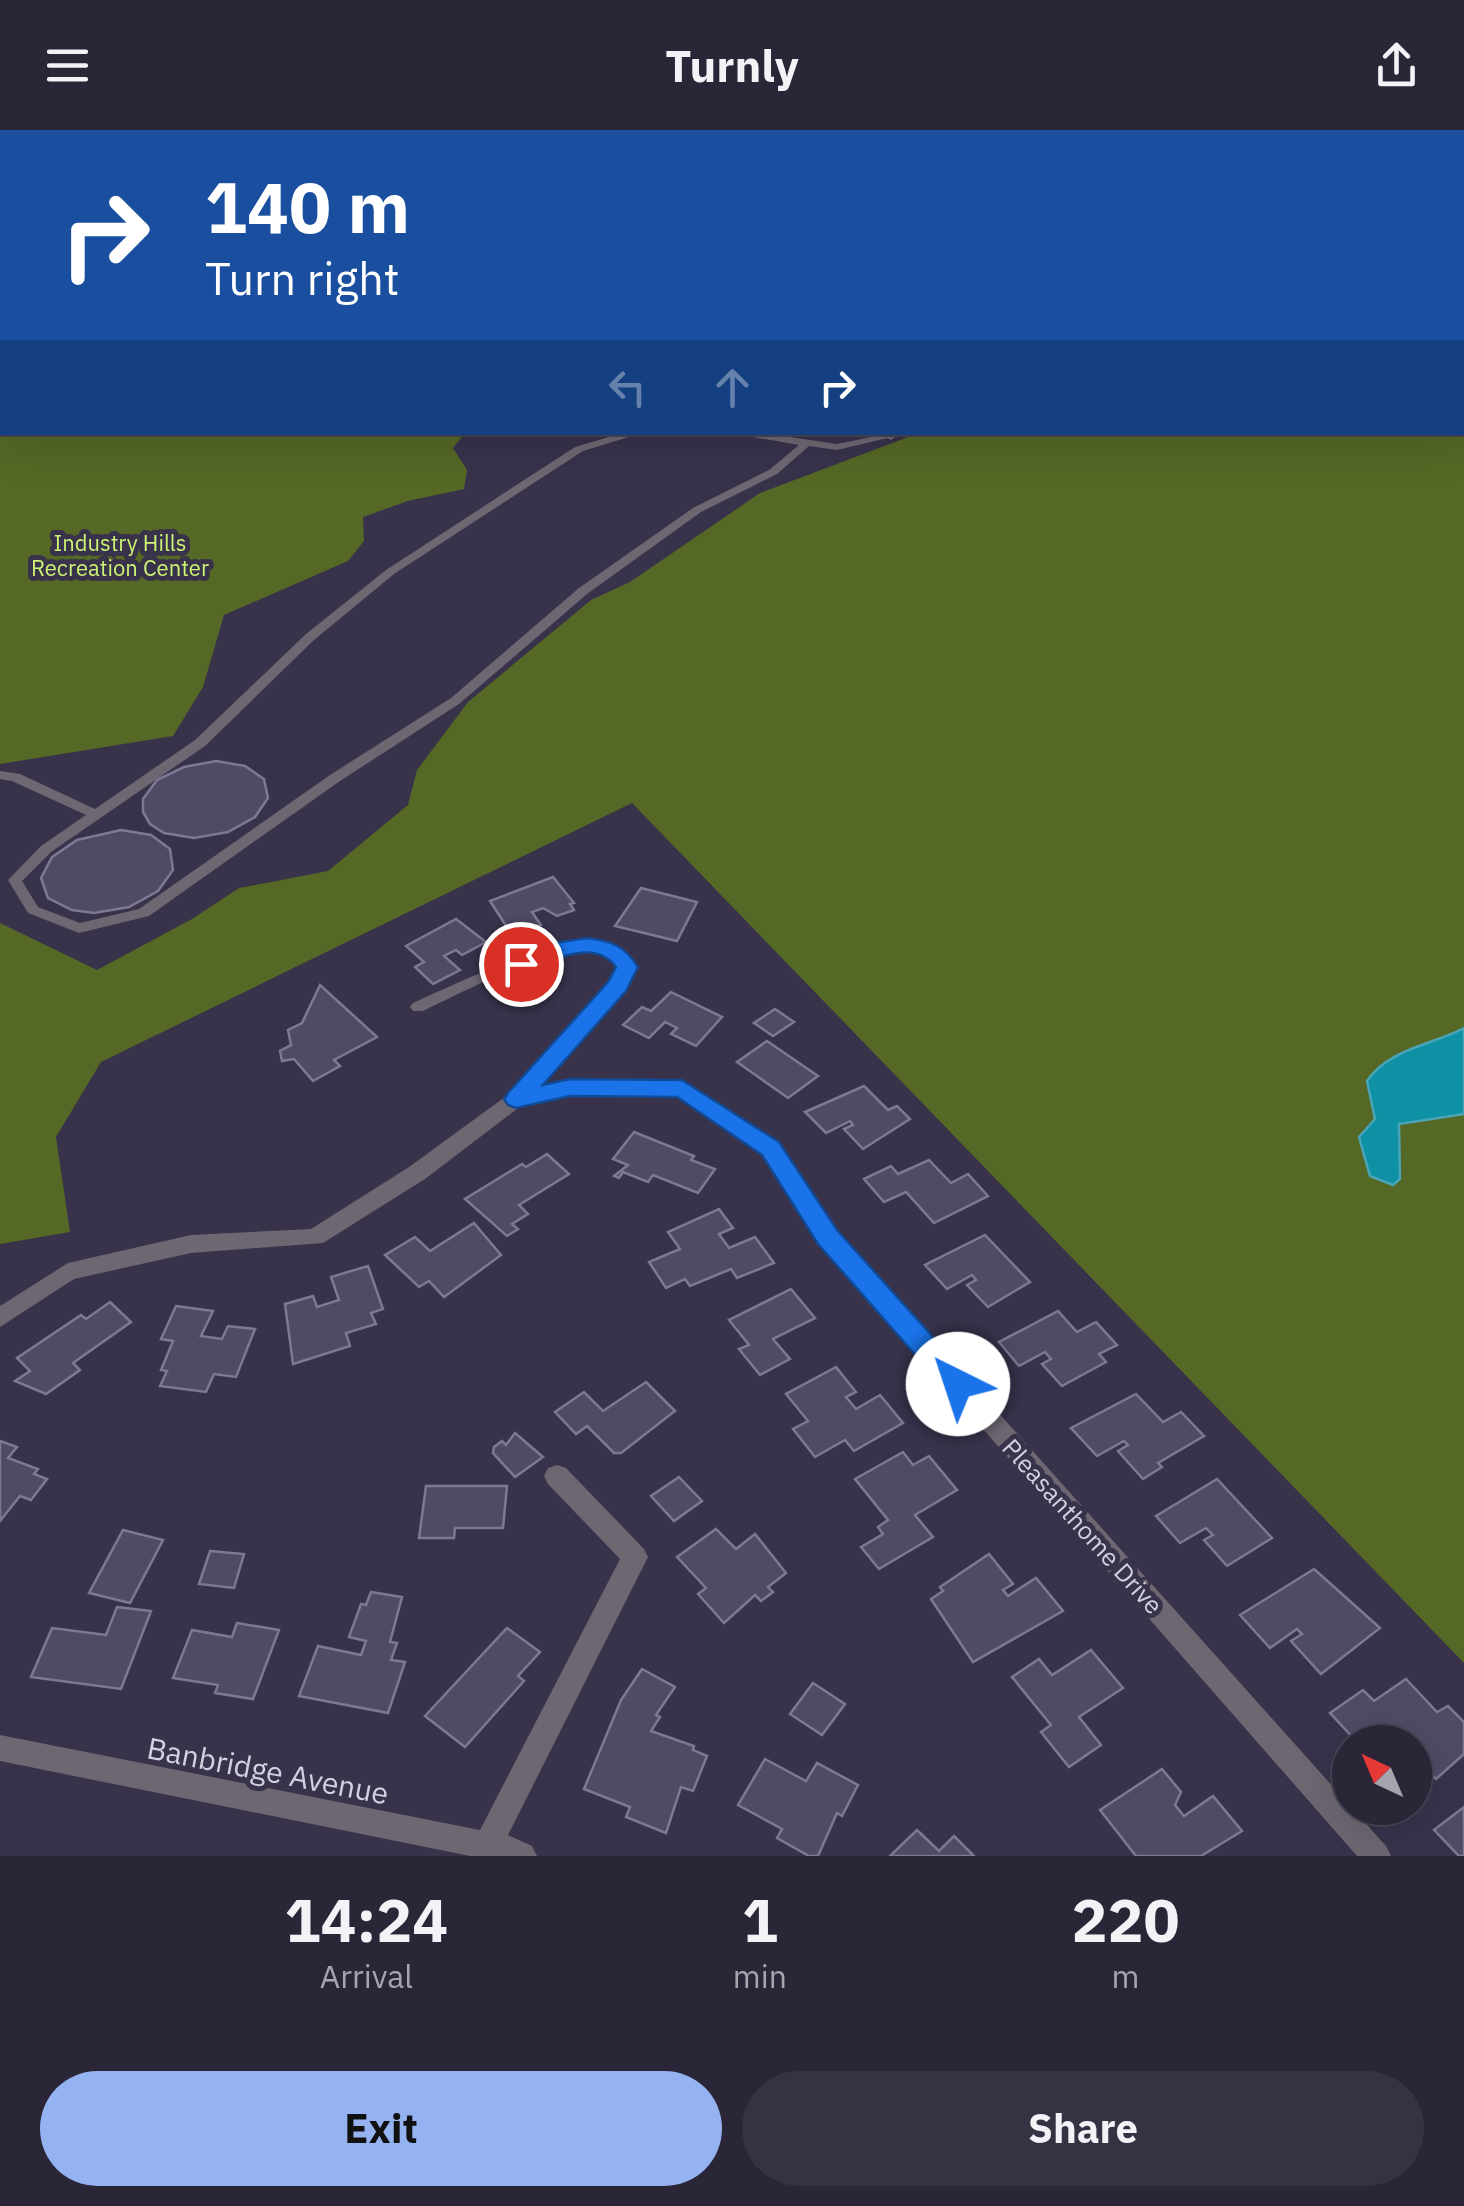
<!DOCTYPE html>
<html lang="en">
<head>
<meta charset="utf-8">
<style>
  :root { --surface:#2a2638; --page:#363243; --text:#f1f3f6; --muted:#a5a5ae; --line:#464353; --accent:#95b2f1 }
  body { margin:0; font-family:"IBM Plex Sans",sans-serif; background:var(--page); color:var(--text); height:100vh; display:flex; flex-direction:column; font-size:38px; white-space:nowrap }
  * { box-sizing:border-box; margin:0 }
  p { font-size:32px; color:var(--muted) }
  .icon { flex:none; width:55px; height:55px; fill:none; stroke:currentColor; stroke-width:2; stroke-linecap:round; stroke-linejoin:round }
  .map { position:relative; height:1726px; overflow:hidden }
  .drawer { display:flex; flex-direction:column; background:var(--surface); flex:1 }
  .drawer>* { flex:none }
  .banner { position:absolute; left:0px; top:0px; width:1465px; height:305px; box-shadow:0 10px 40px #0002,0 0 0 2px var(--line); background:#1a4fa0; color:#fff; overflow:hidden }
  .needle { width:65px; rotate:316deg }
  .buttons { position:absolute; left:1332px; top:1595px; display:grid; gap:20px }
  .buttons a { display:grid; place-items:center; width:100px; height:100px; border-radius:50%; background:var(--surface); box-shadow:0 10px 40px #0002,0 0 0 2px var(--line); font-size:50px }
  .pin { position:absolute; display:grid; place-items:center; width:85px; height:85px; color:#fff; margin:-42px; border:5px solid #fff; border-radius:50%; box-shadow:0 2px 10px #0007 }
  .me { position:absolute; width:110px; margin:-55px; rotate:319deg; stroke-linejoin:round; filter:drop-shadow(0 0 8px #0008) }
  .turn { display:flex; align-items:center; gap:35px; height:210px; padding:0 40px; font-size:45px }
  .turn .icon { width:130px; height:130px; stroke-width:2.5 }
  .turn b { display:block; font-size:70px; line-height:85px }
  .lanes { display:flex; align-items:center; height:95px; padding:0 40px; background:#0003; justify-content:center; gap:50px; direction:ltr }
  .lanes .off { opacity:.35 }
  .eta { display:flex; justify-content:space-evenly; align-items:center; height:170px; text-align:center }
  .eta b { font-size:60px; font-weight:800; line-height:70px }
  .cta { display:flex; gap:20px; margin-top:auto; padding:20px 40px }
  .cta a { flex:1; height:115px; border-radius:60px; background:var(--accent); color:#111; font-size:40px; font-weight:800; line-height:115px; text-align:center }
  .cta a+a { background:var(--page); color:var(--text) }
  header { display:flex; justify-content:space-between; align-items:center; height:130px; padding:0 40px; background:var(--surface); font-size:45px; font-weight:800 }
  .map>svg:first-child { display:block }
  .green { fill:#556825 }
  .water { fill:#0e91a5; stroke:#49a4b7; stroke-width:2.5 }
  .building { fill:#504a65; stroke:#7e7894; stroke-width:2.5 }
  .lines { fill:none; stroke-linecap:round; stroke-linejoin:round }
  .service { fill:#6d6772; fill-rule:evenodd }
  .minor { fill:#6d6772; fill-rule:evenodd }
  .route { fill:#1a73e8; stroke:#114b97; stroke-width:2.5 }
  .labels { text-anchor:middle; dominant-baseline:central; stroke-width:10; stroke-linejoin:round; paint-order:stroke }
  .far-park-label { font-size:22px; fill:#cdf374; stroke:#38324b }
  .street-label { font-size:25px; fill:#d3d0e0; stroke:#38324b }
  .near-street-label { font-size:30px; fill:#d3d0e0; stroke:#38324b }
</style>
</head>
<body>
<header><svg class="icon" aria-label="menu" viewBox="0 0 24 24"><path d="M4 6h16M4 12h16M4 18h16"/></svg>Turnly<svg class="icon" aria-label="share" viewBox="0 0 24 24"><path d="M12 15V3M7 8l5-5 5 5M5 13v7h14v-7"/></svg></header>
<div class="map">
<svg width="1464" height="1726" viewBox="0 0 1464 1726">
  <rect width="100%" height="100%" fill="#38324b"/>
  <g class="green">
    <polygon points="0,0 1464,0 1464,134 1462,2 2,2 2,302 465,303 453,318 467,340 464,359 408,371 363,387 364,411 348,431 224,485 203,557 173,606 0,634"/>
    <polygon points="1464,235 1464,1533 632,673 101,932 56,1007 70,1102 0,1114 0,793 97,840 192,789 239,758 328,741 408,675 417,640 468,572 591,470 630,452 760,363 919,303 1462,302"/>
  </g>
  <path class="water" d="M1464 898V984L1399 994 1400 1049 1393 1055 1370 1046 1359 1007 1375 989 1367 951C1388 919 1432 915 1464 898Z"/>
  <g class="building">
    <polygon points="216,631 245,636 264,649 268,668 255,687 228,702 194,708 164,703 150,694 143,682 143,669 157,650 184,637"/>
    <polygon points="121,700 151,705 170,719 173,740 158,761 129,777 94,783 72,780 48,768 41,748 52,727 77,710"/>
    <polygon points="553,747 574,773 570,774 574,780 557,786 543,778 532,782 541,795 512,805 490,771"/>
    <polygon points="641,758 697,772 677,811 615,796"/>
    <polygon points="456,789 486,812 462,825 456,820 444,826 460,840 433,854 415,837 424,832 406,816"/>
    <polygon points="320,855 377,907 334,930 340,936 313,951 294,929 282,931 280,921 291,915 288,900 302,893"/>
    <polygon points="671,862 722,887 696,916 671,904 677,898 665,892 649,908 623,895 642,877 651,881"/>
    <polygon points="775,879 794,892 773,906 754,893"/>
    <polygon points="767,911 818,946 788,968 737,932"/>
    <polygon points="864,956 888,980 897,976 910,989 863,1019 844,999 853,995 850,991 826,1003 805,982"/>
    <polygon points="634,1002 694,1026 691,1030 715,1039 698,1063 653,1045 648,1052 623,1042 619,1048 614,1046 628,1035 613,1029"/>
    <polygon points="547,1024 569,1044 519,1075 528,1084 512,1094 518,1099 507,1106 465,1069 522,1034 526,1037"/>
    <polygon points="929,1030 951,1053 968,1044 988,1066 934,1093 906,1062 884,1072 864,1049 891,1036 898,1044"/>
    <polygon points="719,1079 733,1098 719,1104 729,1118 755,1107 774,1133 737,1148 731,1139 690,1156 685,1149 666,1158 649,1132 680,1119 668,1102"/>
    <polygon points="474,1093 501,1125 444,1167 429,1151 419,1157 385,1125 415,1107 430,1121"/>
    <polygon points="985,1105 1030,1152 988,1177 967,1155 976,1150 972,1145 947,1159 925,1135"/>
    <polygon points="368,1136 383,1179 371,1183 376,1194 346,1203 350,1216 293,1234 285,1174 313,1166 317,1177 339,1170 331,1147"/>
    <polygon points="791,1159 815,1188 773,1209 790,1229 760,1245 739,1219 749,1215 729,1190"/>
    <polygon points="110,1172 131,1192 73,1233 80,1240 46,1264 15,1251 30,1241 17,1228 81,1185 86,1189"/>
    <polygon points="176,1176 213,1181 201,1206 222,1209 228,1196 255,1199 236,1247 214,1244 206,1262 160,1256 167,1241 161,1240 173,1211 161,1209"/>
    <polygon points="1058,1181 1077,1202 1096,1192 1117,1215 1099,1224 1106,1232 1062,1256 1042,1234 1051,1229 1045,1222 1019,1236 999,1212"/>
    <polygon points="836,1237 856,1262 846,1267 856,1279 880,1265 903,1293 854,1321 845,1310 815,1327 793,1299 808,1291 786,1264"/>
    <polygon points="646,1252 675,1281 621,1323 614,1323 587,1296 576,1304 555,1282 584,1262 603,1281"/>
    <polygon points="1136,1264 1163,1292 1181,1282 1204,1306 1158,1333 1162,1337 1143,1349 1118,1321 1128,1315 1124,1311 1097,1326 1071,1298"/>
    <polygon points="515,1303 543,1327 515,1347 493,1323 494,1317 502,1311 506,1315"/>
    <polygon points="0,1311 17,1317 8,1328 38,1339 34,1344 47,1349 31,1370 20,1366 0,1391"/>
    <polygon points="903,1322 913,1335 929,1326 957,1360 915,1385 933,1407 879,1439 861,1417 883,1404 878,1397 888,1390 855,1349"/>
    <polygon points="679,1347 702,1371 674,1391 651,1366"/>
    <polygon points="1217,1349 1272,1408 1227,1436 1204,1410 1213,1405 1206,1398 1180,1413 1156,1386"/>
    <polygon points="426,1356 507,1356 503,1398 455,1398 454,1408 419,1408"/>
    <polygon points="716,1399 736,1419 755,1404 786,1443 768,1457 773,1462 761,1471 755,1465 724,1493 698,1464 706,1458 677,1427"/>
    <polygon points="123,1400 163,1410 130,1473 89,1463"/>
    <polygon points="210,1421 244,1424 234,1458 199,1454"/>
    <polygon points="989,1424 1013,1454 1003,1460 1008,1466 1036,1448 1063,1481 973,1532 931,1469 943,1461 940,1457"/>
    <polygon points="1314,1439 1380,1498 1321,1544 1291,1511 1302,1504 1297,1499 1270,1518 1240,1485"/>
    <polygon points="371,1462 402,1467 390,1512 397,1513 391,1530 405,1532 388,1583 299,1566 318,1516 361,1525 366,1511 349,1507 361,1474 366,1475"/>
    <polygon points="117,1477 151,1481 121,1559 31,1547 52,1498 106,1505"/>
    <polygon points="237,1493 279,1500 253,1569 215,1563 218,1555 173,1548 192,1500 232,1507"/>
    <polygon points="507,1498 540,1522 518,1546 524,1551 465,1617 425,1586"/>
    <polygon points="1091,1520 1123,1558 1079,1587 1101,1615 1069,1637 1041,1602 1051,1595 1012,1547 1039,1529 1052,1545"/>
    <polygon points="642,1539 675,1557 656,1585 660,1587 651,1601 694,1616 693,1620 707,1626 693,1661 681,1657 666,1703 626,1687 630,1677 584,1659 621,1570"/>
    <polygon points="1406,1549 1437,1582 1448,1576 1464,1592 1464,1624 1436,1649 1415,1626 1415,1612 1402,1612 1390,1599 1371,1612 1357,1612 1330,1583 1363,1560 1374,1571"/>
    <polygon points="813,1553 845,1574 822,1605 790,1584"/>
    <polygon points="765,1629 806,1651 817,1633 858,1655 842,1686 837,1683 818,1726 809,1726 777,1708 782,1699 738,1675"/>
    <polygon points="1162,1639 1181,1662 1175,1675 1184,1686 1213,1666 1242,1701 1201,1726 1136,1726 1100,1680"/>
    <polygon points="1464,1677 1464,1726 1459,1726 1434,1700"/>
    <polygon points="917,1700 939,1721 954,1706 974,1726 890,1726"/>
  </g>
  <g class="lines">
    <g class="service">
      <rect x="389" y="0" width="8" height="2"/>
      <rect x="1462" y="103" width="2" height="6"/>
      <polygon points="1462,147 1464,148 1464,154 1462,153"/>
      <rect x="1462" y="219" width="2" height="6"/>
      <polygon points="0,232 2,232 2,238 0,239"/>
      <polygon points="626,302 645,302 583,321 394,444 314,510 205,616 51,722 22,751 38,777 80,793 139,779 330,645 451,568 579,458 693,378 769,340 799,315 724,302 756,302 837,314 891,303 896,306 837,320 809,316 777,344 701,382 587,464 459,574 340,651 149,786 79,803 28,783 8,750 41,716 86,685 12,651 0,649 0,641 20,644 95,679 195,610 306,504 386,440 575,317"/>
      <path d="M587 813 616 819 634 837 623 860 522 973H510L508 969 612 854 619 838C615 835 612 830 607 828 569 805 461 863 423 881H413L410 877 413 873C469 848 524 820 587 813Z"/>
    </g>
    <g class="minor">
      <polygon points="0,0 16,0 18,2 0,5"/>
      <polygon points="918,0 940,0 942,2 920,2"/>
      <polygon points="886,302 902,302 891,310 884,306"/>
      <polygon points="570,949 689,954 779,1013 836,1101 1386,1716 1391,1726 1357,1726 820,1113 763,1025 678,966 570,965 522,975 425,1049 323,1113 191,1123 74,1149 0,1197 0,1176 68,1133 191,1105 311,1099 409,1037 509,964"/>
      <polygon points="557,1335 566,1338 644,1419 648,1427 508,1705 532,1716 537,1726 470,1726 0,1631 0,1605 480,1700 620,1429 548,1354 544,1346 548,1338"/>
    </g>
  </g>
  <path class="route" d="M587 808C612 811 625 816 638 837L626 861 543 955 570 949 682 950 779 1012 837 1100 968 1246 972 1254 968 1262H948L818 1114 762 1025 677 967 570 966 516 978 508 975 504 969 508 963 608 852 616 837C593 806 549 833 521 841L510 834 548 814Z"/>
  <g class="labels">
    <g class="far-park-label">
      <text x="120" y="412">Industry Hills<tspan x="120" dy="25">Recreation Center</tspan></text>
    </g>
    <g class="street-label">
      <text transform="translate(1083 1396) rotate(48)">Pleasanthome Drive</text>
    </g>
    <g class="near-street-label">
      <text transform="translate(268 1640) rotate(11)">Banbridge Avenue</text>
    </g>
  </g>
</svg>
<div class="buttons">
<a><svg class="needle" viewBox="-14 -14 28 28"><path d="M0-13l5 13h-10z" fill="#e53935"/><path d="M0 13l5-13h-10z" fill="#a5a5ae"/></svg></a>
</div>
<div class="pin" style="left:521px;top:834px;background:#d93025"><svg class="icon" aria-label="arrive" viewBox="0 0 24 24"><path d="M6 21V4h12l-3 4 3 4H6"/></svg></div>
<svg class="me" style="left:958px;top:1254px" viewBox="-20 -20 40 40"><circle r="19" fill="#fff"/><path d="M0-13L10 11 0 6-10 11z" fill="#1a73e8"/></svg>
<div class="banner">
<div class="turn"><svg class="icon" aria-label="right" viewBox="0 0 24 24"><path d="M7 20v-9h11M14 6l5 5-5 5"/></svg><div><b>140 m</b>Turn right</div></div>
<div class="lanes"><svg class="icon off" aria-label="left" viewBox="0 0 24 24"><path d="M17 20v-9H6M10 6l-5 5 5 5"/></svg><svg class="icon off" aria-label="ahead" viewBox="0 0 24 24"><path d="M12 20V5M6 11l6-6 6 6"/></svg><svg class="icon" aria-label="right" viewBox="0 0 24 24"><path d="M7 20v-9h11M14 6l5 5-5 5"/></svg></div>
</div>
</div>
<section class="drawer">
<div class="eta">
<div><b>14:24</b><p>Arrival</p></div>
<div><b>1</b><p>min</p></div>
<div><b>220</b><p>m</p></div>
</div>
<div class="cta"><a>Exit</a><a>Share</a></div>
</section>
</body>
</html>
